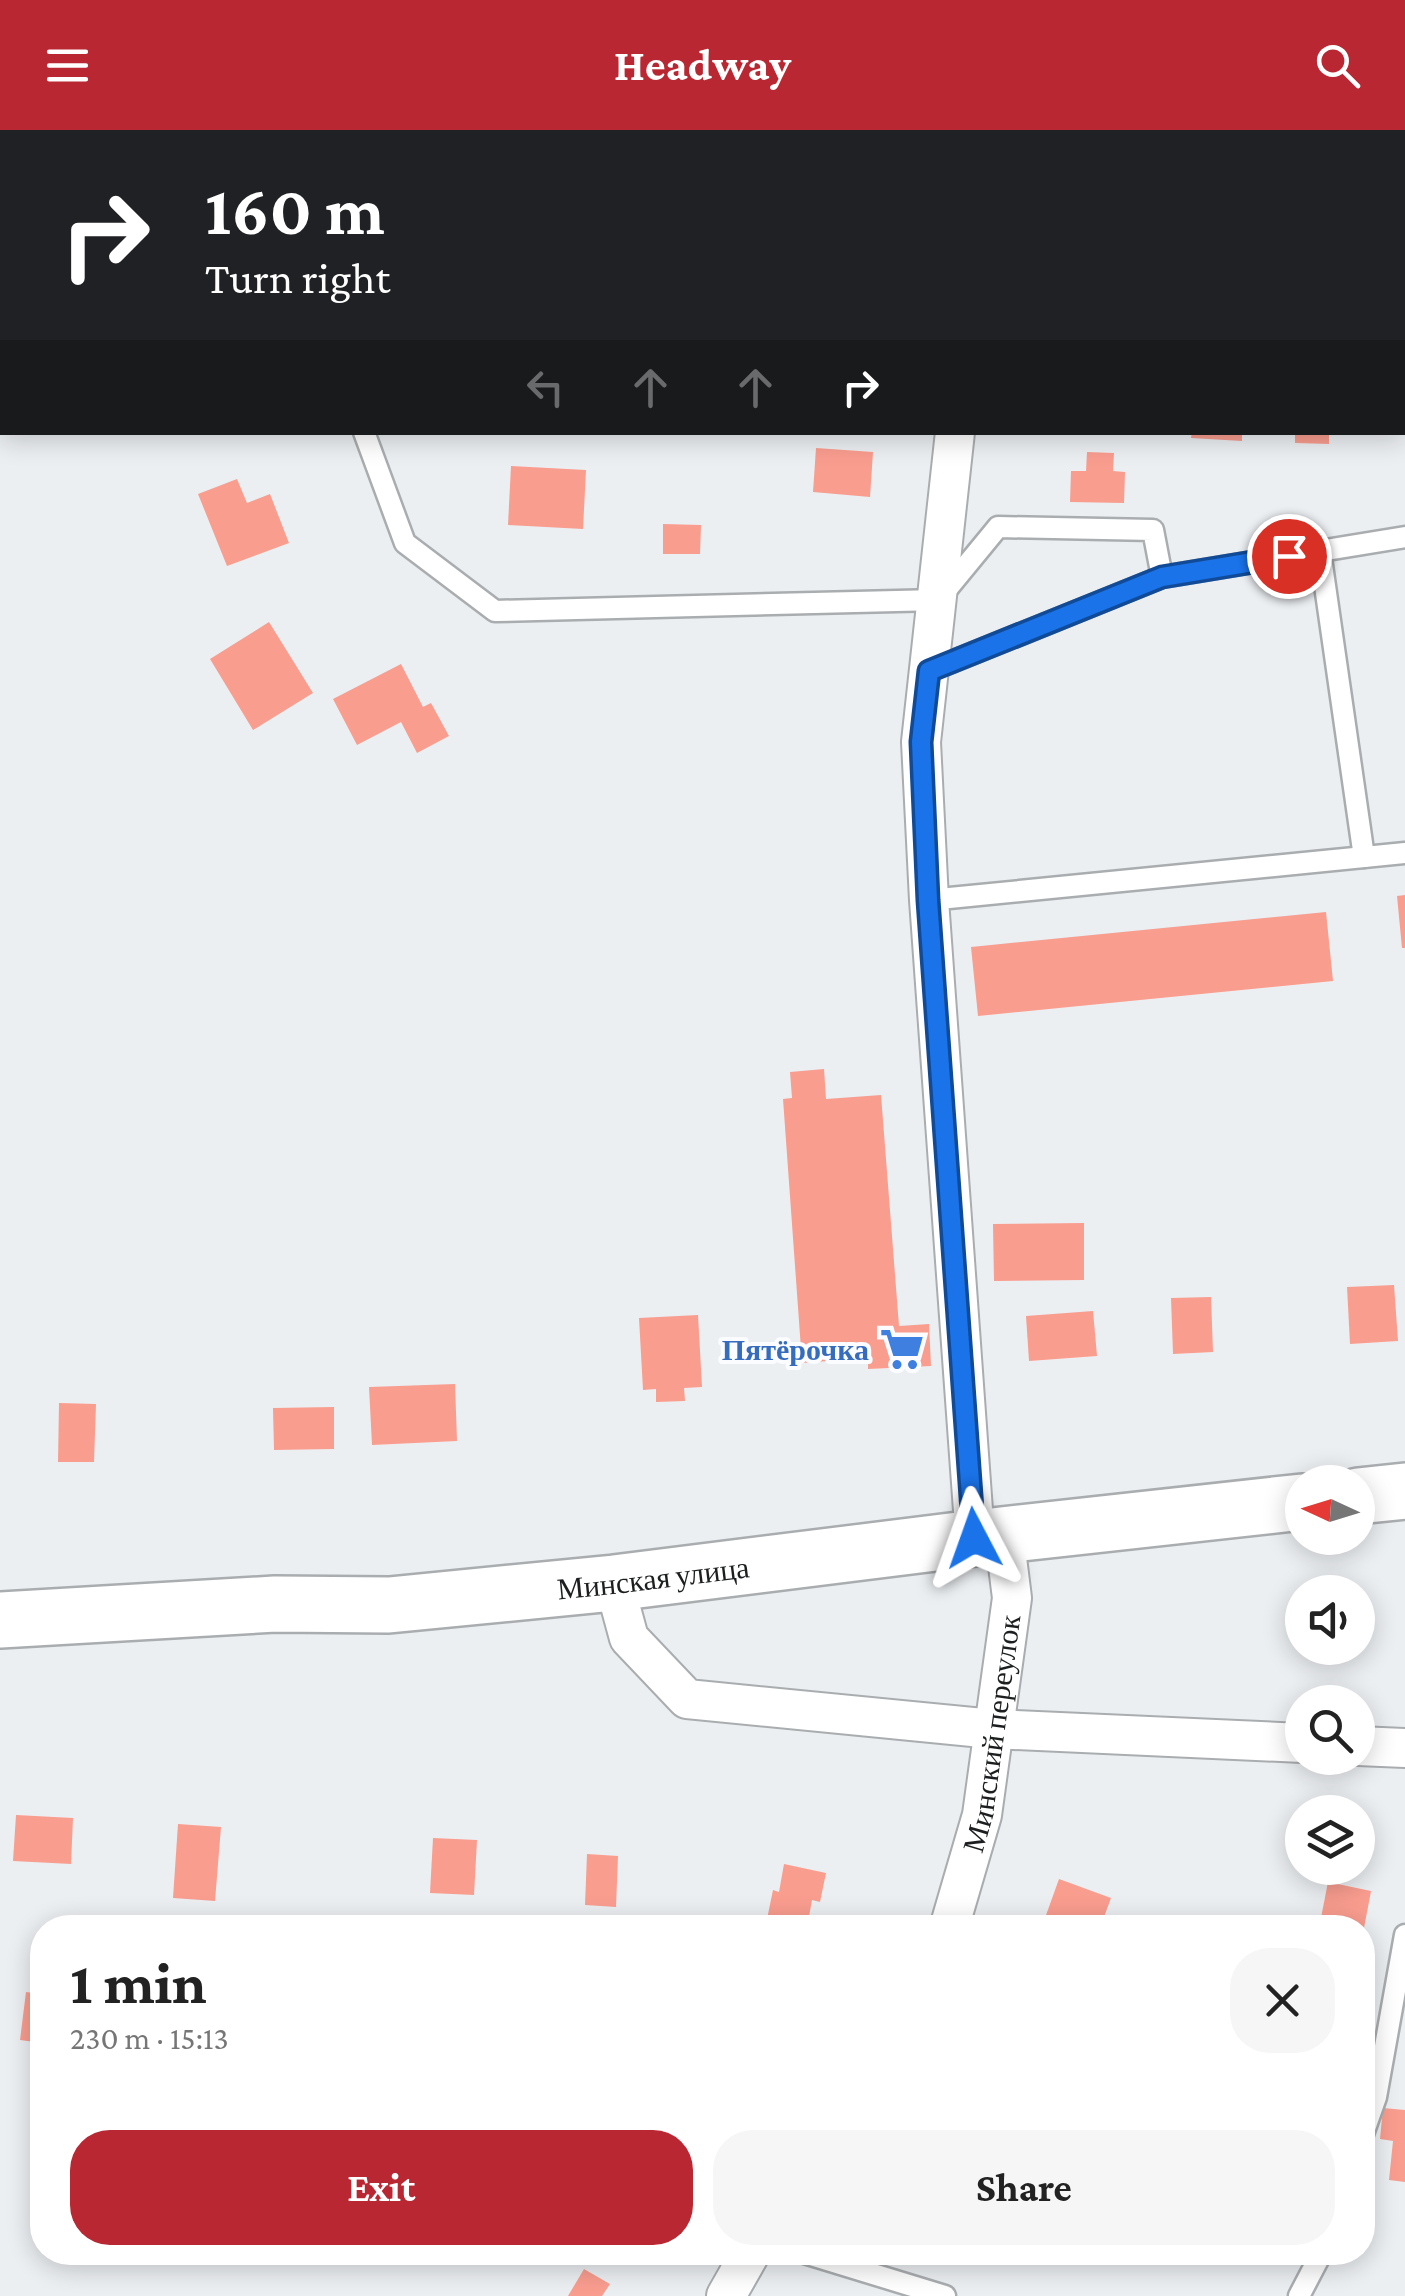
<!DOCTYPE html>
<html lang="en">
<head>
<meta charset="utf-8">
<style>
  :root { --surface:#fff; --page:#f6f6f6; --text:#222; --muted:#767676; --accent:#b82732 }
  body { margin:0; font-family:"Crimson Pro",serif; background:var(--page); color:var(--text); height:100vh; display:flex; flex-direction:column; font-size:38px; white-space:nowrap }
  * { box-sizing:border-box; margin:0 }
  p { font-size:32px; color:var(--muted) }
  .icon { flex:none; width:55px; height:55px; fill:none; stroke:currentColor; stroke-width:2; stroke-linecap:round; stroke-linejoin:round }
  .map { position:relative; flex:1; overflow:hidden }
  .panel { position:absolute; left:30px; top:1785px; width:1345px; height:350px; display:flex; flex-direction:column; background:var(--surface); border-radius:40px; box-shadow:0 5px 25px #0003 }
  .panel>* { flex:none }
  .top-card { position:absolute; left:0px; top:0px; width:1405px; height:305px; box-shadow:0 5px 25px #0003; background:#202124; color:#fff; overflow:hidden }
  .needle { width:65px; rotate:274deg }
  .buttons { position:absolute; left:1285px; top:1335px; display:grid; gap:20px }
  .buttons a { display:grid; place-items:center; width:90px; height:90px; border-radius:50%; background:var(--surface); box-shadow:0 5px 25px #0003; font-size:50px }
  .pin { position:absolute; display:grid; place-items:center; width:85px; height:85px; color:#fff; margin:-42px; border:5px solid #fff; border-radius:50%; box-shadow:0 2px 10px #0007 }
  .me { position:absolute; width:110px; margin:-55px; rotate:356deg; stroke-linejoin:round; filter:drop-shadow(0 0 8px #0008) }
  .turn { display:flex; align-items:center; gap:35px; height:210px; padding:0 40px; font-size:45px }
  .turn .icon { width:130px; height:130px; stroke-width:2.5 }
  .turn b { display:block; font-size:70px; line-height:85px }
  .lanes { display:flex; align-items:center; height:95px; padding:0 40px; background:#0003; justify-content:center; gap:50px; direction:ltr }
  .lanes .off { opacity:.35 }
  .round { display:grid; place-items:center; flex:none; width:105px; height:105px; border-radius:40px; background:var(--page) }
  .head { display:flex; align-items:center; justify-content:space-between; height:170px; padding:0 40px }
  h1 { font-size:60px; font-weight:700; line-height:75px }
  .action { display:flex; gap:20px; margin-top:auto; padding:20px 40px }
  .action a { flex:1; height:115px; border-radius:40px; background:var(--accent); color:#fff; font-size:40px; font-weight:700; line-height:115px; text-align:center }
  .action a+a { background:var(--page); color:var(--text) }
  header { display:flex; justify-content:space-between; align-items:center; height:130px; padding:0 40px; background:var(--accent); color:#fff; font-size:45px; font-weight:700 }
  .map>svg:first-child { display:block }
  .building { fill:#f99d8f }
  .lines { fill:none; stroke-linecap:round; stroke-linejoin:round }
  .lane-casing { stroke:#aaadb0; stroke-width:25 }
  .street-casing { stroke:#aaadb0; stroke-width:42 }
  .primary-casing { stroke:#aaadb0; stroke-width:60 }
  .lane { stroke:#fff; stroke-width:20 }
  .street { stroke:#fff; stroke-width:38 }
  .primary { stroke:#fff; stroke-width:55 }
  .route-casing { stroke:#114b97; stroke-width:25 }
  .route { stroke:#1a73e8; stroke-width:18 }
  .labels { text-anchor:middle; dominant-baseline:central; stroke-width:8; stroke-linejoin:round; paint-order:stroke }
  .shop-label { font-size:30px; font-weight:bold; fill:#366cbe; stroke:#fafcff; text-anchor:end }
  .street-label { font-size:30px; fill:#1c1e1f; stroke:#fafcff }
</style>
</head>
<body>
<header><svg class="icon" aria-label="menu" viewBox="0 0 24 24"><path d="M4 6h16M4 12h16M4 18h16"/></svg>Headway<svg class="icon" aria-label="search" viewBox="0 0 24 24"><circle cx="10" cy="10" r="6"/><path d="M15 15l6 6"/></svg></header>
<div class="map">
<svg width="1405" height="2166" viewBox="0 0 1405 2166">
  <rect width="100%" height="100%" fill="#eceff2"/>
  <g class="building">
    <polygon points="1192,302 1242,302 1242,311 1191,308"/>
    <polygon points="1295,302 1329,302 1329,314 1295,313"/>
    <polygon points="816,318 873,322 870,367 813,362"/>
    <polygon points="1087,322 1114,323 1113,341 1125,342 1124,373 1070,372 1071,341 1086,341"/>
    <polygon points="511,336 586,340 583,399 508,395"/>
    <polygon points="237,349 247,373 270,364 289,413 227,436 198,364"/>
    <polygon points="663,394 701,395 700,424 663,424"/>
    <polygon points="269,492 313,563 253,600 210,529"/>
    <polygon points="401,534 423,577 431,573 449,606 417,623 401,592 357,615 333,569"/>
    <polygon points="1405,765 1405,818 1402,818 1397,766"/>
    <polygon points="1326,782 1333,851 978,886 971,817"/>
    <polygon points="824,939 826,969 881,965 899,1196 929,1194 931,1236 868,1239 868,1228 802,1233 783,969 792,968 790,942"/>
    <polygon points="1084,1093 1084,1150 994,1151 993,1094"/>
    <polygon points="1394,1155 1398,1211 1350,1214 1347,1157"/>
    <polygon points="1211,1167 1213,1222 1173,1224 1171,1168"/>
    <polygon points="1093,1181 1097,1226 1029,1231 1026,1186"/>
    <polygon points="698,1185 702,1257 684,1258 685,1271 656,1272 656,1259 643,1260 639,1188"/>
    <polygon points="455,1254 457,1311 372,1315 369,1257"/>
    <polygon points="59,1273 96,1274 94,1332 58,1332"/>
    <polygon points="334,1277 334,1319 274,1320 273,1278"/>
    <polygon points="16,1685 73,1688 71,1734 13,1731"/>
    <polygon points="178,1694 221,1697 215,1771 173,1768"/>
    <polygon points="433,1708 477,1710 474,1765 430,1763"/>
    <polygon points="587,1724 618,1726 616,1777 585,1775"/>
    <polygon points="784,1734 826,1743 820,1772 812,1770 807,1798 772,1794 773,1790 767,1789 773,1760 779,1762"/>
    <polygon points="1059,1749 1111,1768 1100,1798 1072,1798 1045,1788"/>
    <polygon points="1328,1752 1371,1761 1364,1798 1319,1798"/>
    <polygon points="26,1862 42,1864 42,1913 20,1910"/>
    <polygon points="1383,1978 1405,1980 1405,2052 1389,2050 1393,2011 1380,2009"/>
    <polygon points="584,2139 610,2154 602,2166 568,2166"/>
  </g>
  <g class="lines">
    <g class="lane-casing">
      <g id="lane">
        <polyline points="345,2 345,0"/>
        <polyline points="364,302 405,413 495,481 938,470 998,397 1153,400 1162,447 1405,407"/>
        <polyline points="1320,421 1364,727"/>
        <polyline points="929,541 1162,447"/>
        <polyline points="929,770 1405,723"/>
        <polyline points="1362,2007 1376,1967 1405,1805"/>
        <polyline points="801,2122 945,2166"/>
        <polyline points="1299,2166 1322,2122"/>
      </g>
    </g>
    <g class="street-casing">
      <g id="street">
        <polyline points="976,2 976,0"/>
        <polyline points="955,302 921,612 929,770 975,1408"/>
        <polyline points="614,1453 629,1508 687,1569 993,1599 1302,1613"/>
        <polyline points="1358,1616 1405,1618"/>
        <path id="s1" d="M949 1798 982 1685 1012 1468 1004 1404"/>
        <polyline points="726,2166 751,2122"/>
      </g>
    </g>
    <g class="primary-casing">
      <g id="primary">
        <polyline points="1358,1366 1405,1361"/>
        <path id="s2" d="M0 1490 275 1474 389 1475 614 1453 975 1408 1302 1372"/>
      </g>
    </g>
    <use href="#lane" class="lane"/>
    <use href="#street" class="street"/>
    <use href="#primary" class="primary"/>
  </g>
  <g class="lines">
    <g class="route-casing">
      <polyline id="route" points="974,1408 928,770 921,612 929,541 1162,447 1289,426"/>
    </g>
    <use href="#route" class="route"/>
  </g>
  <defs>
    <g id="supermarket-bare" transform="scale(3.45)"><path d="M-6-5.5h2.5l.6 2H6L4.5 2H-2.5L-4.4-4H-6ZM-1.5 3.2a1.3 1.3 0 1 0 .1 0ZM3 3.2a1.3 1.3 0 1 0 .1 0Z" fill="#3f7fe0" stroke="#fafcff" stroke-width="2.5" paint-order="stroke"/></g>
  </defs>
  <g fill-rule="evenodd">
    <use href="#supermarket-bare" x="902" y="1219"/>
  </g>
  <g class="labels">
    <g class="shop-label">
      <text x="869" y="1219">Пятёрочка</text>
    </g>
    <g class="street-label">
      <text stroke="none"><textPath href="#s2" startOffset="655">Минская улица</textPath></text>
      <text stroke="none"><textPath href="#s1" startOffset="200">Минский переулок</textPath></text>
    </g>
  </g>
</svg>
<div class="buttons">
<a><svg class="needle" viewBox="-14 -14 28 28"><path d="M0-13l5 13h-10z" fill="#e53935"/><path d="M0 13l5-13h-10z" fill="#767676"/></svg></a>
<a><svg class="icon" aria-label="sound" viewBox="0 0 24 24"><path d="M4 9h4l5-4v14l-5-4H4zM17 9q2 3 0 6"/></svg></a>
<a><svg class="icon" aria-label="search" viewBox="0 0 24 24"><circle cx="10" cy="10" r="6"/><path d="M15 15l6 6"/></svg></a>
<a><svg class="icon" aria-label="layers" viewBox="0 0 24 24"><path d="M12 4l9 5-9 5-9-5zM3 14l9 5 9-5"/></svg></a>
</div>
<div class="pin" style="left:1289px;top:426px;background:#d93025"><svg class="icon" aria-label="arrive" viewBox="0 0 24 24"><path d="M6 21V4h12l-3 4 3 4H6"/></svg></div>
<svg class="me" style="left:974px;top:1408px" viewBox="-20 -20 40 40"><path d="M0-17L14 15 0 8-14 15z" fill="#1a73e8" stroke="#fff" stroke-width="4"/></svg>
<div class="top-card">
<div class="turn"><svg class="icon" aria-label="right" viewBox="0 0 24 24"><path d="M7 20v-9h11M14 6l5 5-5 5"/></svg><div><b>160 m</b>Turn right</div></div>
<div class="lanes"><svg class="icon off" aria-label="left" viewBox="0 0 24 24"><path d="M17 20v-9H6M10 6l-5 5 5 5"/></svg><svg class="icon off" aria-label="ahead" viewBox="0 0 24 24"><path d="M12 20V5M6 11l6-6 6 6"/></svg><svg class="icon off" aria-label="ahead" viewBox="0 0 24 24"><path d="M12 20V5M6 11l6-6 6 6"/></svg><svg class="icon" aria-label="right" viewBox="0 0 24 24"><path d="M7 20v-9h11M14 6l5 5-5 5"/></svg></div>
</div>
<section class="panel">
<div class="head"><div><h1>1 min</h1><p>230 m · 15:13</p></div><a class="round"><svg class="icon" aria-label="close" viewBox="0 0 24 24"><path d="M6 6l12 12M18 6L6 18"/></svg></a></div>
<div class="action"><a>Exit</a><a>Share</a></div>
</section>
</div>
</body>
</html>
